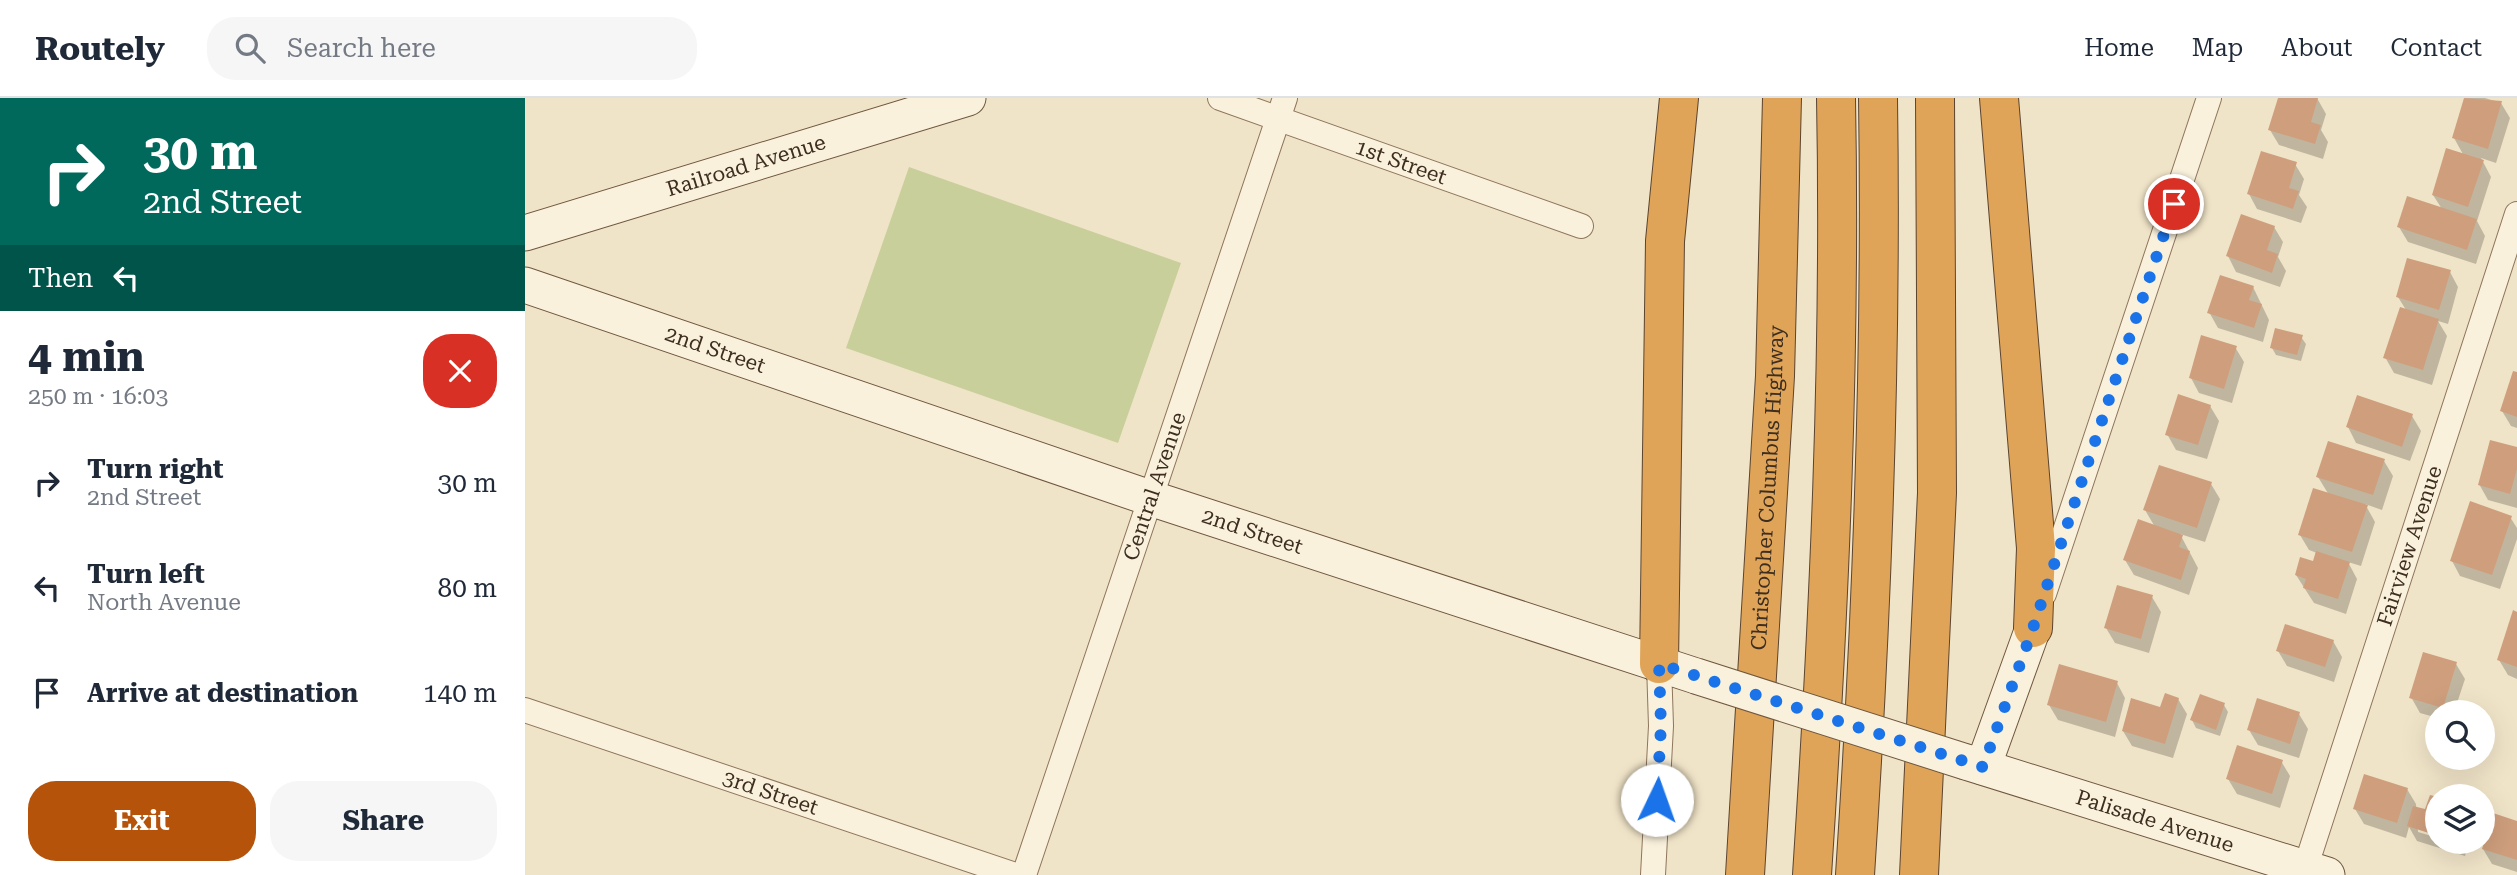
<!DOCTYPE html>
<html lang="en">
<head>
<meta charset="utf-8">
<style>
  :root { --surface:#fff; --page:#f6f6f7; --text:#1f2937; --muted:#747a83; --line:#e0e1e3; --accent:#b45309 }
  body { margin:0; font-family:"Roboto Serif",serif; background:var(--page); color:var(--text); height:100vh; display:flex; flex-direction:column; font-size:26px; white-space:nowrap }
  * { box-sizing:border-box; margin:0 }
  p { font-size:23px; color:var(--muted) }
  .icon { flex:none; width:38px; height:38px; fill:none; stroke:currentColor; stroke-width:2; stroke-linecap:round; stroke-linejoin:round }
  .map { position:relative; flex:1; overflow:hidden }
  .details { display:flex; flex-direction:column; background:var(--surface); width:525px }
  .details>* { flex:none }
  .guide { background:#00695c; color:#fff; overflow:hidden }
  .tools { position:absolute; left:1900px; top:602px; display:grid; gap:14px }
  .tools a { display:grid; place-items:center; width:70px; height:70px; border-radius:50%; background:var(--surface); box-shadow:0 7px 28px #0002; font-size:35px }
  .pin { position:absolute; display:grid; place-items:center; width:60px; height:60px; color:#fff; margin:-30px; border:4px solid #fff; border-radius:50%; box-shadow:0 2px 7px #0007 }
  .me { position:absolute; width:77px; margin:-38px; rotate:3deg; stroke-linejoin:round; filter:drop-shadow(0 0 5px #0008) }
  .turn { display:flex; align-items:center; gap:24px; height:147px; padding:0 28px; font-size:32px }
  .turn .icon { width:91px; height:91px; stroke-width:2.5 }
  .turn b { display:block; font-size:49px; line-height:60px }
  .then { display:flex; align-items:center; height:66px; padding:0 28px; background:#0003; gap:14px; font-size:26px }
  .round { display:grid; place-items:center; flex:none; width:74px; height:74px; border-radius:28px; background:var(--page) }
  .head { display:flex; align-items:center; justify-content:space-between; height:119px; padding:0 28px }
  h1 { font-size:42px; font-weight:700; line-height:52px }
  .cta { display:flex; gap:14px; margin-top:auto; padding:14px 28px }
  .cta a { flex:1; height:80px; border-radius:28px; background:var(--accent); color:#fff; font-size:28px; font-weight:700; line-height:80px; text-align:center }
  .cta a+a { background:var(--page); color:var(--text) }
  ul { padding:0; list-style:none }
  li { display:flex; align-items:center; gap:21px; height:105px; padding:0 28px }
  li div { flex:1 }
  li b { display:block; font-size:26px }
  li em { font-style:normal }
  header { display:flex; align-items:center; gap:42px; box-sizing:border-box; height:98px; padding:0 35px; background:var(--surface); border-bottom:2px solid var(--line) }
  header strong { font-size:33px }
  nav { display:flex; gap:38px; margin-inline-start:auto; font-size:24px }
  .search { width:490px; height:63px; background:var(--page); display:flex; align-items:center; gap:18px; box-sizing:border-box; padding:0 24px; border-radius:28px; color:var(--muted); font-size:26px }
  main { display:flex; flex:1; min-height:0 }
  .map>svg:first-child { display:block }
  .green { fill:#c9cf9b }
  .shadow { fill:#0003 }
  .building { fill:#cf9f7d }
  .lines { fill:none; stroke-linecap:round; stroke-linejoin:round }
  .street-casing { stroke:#8d765c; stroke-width:26 }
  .secondary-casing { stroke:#6f573f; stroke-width:37 }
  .highway-casing { stroke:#5b4430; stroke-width:40 }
  .street { stroke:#faf1dc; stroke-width:24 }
  .secondary { stroke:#faf1dc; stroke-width:35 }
  .highway { stroke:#e0a458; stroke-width:38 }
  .secondary-bridge-casing { stroke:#6f573f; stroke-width:37; stroke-linecap:butt }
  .secondary-bridge { stroke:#faf1dc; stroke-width:35 }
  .route { stroke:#1a73e8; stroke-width:12; stroke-dasharray:0 21.6 }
  .labels { text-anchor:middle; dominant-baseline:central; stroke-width:5; stroke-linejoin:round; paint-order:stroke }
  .street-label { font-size:21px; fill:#3d2e20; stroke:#f7eed8 }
</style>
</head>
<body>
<header>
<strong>Routely</strong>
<div class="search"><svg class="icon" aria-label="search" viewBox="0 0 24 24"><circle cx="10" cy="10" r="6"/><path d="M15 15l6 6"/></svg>Search here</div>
<nav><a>Home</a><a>Map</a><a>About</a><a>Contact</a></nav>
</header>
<main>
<section class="details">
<div class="guide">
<div class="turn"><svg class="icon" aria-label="right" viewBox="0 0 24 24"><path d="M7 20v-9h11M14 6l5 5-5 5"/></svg><div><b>30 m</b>2nd Street</div></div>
<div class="then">Then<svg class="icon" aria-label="left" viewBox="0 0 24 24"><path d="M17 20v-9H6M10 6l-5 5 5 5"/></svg></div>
</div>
<div class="head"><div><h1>4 min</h1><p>250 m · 16:03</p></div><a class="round" style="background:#d93025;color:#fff"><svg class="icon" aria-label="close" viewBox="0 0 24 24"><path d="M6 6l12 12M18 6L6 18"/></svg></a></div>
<ul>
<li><svg class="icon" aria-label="right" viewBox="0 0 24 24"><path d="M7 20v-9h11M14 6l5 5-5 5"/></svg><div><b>Turn right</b><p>2nd Street</p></div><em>30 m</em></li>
<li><svg class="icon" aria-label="left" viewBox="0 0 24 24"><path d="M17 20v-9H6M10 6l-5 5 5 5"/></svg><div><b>Turn left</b><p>North Avenue</p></div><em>80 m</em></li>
<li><svg class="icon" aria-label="arrive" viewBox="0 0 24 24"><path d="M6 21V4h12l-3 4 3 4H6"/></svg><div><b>Arrive at destination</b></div><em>140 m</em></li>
</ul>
<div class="cta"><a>Exit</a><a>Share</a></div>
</section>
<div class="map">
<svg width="1992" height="777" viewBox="0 0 1992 777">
  <rect width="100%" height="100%" fill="#f0e4c8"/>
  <polygon class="green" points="384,69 656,165 593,345 321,250"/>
  <g class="shadow">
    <polygon points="1755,0 1792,0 1801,16 1796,32 1803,44 1798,61 1754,47 1745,32"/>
    <polygon points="1941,0 1960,0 1976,5 1985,20 1971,65 1956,60 1966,79 1952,123 1960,138 1951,166 1883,144 1874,129 1917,111 1908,97 1939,58 1929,40"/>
    <polygon points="1770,66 1779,81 1774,97 1782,109 1776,125 1732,111 1724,96"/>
    <polygon points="1749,129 1758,144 1753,159 1761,173 1755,189 1711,174 1703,158"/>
    <polygon points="1925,174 1933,189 1923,226 1913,223 1922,238 1907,287 1869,275 1860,259 1881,212 1873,199"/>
    <polygon points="1728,189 1744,222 1738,244 1693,230 1684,214"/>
    <polygon points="1776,239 1781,246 1776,263 1751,257 1747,250"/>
    <polygon points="1710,249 1719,264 1707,305 1674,295 1666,280"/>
    <polygon points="1992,276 1992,330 1986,328 1977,313"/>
    <polygon points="1685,308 1694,323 1682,361 1651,352 1642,336"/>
    <polygon points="1887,318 1896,333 1885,363 1831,345 1823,329"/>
    <polygon points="1992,351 1992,410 1963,402 1954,386"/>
    <polygon points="1859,363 1868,378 1857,412 1840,406 1850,424 1836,468 1823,464 1832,481 1821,516 1789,505 1771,477 1790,465 1792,455 1784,452 1775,437 1804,397 1793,379"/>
    <polygon points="1686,386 1695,401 1680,444 1655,436 1673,470 1664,497 1609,477 1600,462 1630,429 1620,412"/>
    <polygon points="1985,419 1992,430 1992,441 1975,491 1935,478 1927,463"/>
    <polygon points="1627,499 1636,514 1624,555 1590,545 1581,530"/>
    <polygon points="1992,515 1992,581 1983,577 1974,562"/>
    <polygon points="1808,543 1817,559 1809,584 1762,568 1753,553"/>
    <polygon points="1931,566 1940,581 1929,614 1913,614 1913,620 1895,615 1886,599"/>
    <polygon points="1592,585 1600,600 1590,639 1533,622 1524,607"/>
    <polygon points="1653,601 1662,616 1648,660 1607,648 1598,633"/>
    <polygon points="1699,607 1703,614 1695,638 1671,630 1667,622"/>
    <polygon points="1774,616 1783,631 1774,660 1733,647 1724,632"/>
    <polygon points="1756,663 1765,678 1755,710 1712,696 1703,681"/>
    <polygon points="1882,691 1891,706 1893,734 1913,740 1913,744 1939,748 1939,744 1944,744 1940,758 1892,743 1884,729 1881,740 1839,726 1830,711"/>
    <polygon points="1992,725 1992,774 1967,766 1958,751"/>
  </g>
  <g class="building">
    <polygon points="1753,0 1793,0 1786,24 1796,27 1790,46 1743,32"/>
    <polygon points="1939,0 1977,3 1963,51 1927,40"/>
    <polygon points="1921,50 1959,62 1943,109 1907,97"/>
    <polygon points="1736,53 1772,64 1764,90 1774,93 1768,111 1722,96"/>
    <polygon points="1882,98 1952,121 1942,152 1872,129"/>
    <polygon points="1716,116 1750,128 1742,152 1753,156 1747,175 1701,158"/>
    <polygon points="1882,160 1926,172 1914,212 1871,199"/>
    <polygon points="1695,177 1729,188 1724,202 1737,206 1729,230 1682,215"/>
    <polygon points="1875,209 1914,221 1898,272 1858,260"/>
    <polygon points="1750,230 1778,237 1772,257 1745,250"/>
    <polygon points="1676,237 1712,248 1699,291 1664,280"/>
    <polygon points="1988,273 1992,274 1992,319 1975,313"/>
    <polygon points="1653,296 1686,307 1673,347 1640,337"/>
    <polygon points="1832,297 1888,316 1877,349 1821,329"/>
    <polygon points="1965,342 1992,349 1992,371 1985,396 1953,387"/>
    <polygon points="1803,343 1860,361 1848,397 1791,379"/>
    <polygon points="1634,367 1687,384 1672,430 1618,412"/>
    <polygon points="1788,390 1843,407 1827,454 1773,437"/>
    <polygon points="1945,403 1987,418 1967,477 1925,463"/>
    <polygon points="1613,421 1658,437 1654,449 1665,453 1656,482 1598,462"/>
    <polygon points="1791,453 1825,464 1813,501 1778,490 1781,481 1770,477 1775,459 1788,463"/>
    <polygon points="1592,487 1628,497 1616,541 1579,530"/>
    <polygon points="1988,512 1992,514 1992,569 1972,562"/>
    <polygon points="1760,526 1809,542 1800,569 1751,553"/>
    <polygon points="1898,554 1932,564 1918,610 1884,600"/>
    <polygon points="1534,566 1593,583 1581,624 1522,607"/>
    <polygon points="1640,595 1654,600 1640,646 1597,633 1606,600 1635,609"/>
    <polygon points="1675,596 1700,605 1691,632 1665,622"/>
    <polygon points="1732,600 1775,614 1765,646 1722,632"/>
    <polygon points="1712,647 1758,662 1747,696 1701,681"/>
    <polygon points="1839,676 1883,690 1872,725 1828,711"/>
    <polygon points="1905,697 1913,699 1913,738 1882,728 1888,708 1900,711"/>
    <polygon points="1968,715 1992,723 1992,762 1957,751"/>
  </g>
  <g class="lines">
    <g class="street-casing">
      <g id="street">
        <path id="s1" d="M695 0 1056 128"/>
        <polyline points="1519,496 1684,0"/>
        <path id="s2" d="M0 612 490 777"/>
        <path id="s3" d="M499 777 760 0"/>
        <polyline points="1128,777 1136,628 1134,566"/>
        <path id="s4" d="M1778 777 1992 116"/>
      </g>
    </g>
    <g class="secondary-casing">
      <g id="secondary">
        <path id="s5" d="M0 135 443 0"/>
        <path id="s6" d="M0 187 625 400 1171 578"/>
        <path id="s7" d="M1441 664 1802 777"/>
        <polyline points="1458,669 1508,530"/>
      </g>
    </g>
    <g class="highway-casing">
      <g id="highway">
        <polyline points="1474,0 1511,450 1508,530"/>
        <polyline points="1134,566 1140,143 1154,0"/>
        <path id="s8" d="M1220 777 1250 278 1257 0"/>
        <path d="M1287 777C1304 519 1316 259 1311 0"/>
        <path d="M1330 777C1347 519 1357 259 1353 0"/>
        <polyline points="1394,777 1412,395 1410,0"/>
      </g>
    </g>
    <use href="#street" class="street"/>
    <use href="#secondary" class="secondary"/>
    <use href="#highway" class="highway"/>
    <g class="secondary-bridge-casing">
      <polyline id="secondary-bridge" points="1171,578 1441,664"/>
    </g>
    <use href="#secondary-bridge" class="secondary-bridge"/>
  </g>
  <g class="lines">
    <polyline class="route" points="1132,702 1136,628 1134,566 1458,669 1508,530 1649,106"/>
  </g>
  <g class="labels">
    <g class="street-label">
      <text stroke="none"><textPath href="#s1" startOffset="192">1st Street</textPath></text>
      <text stroke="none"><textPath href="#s5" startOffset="231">Railroad Avenue</textPath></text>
      <text stroke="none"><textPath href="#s6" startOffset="201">2nd Street</textPath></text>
      <text stroke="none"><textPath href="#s3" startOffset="410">Central Avenue</textPath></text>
      <text stroke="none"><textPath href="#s8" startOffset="388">Christopher Columbus Highway</textPath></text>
      <text stroke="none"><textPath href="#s6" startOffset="768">2nd Street</textPath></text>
      <text stroke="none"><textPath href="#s4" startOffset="346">Fairview Avenue</textPath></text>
      <text stroke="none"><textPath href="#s2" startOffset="259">3rd Street</textPath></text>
      <text stroke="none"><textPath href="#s7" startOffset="198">Palisade Avenue</textPath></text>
    </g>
  </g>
</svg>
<div class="tools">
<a><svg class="icon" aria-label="search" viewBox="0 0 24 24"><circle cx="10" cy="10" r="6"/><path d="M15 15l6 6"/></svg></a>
<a><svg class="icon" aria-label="layers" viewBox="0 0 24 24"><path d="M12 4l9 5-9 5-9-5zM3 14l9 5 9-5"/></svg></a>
</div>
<div class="pin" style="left:1649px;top:106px;background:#d93025"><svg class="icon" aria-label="arrive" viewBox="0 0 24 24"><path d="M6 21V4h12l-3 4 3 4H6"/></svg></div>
<svg class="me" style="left:1132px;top:702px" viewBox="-20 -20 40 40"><circle r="19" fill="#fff"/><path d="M0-13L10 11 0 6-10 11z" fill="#1a73e8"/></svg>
</div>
</main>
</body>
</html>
